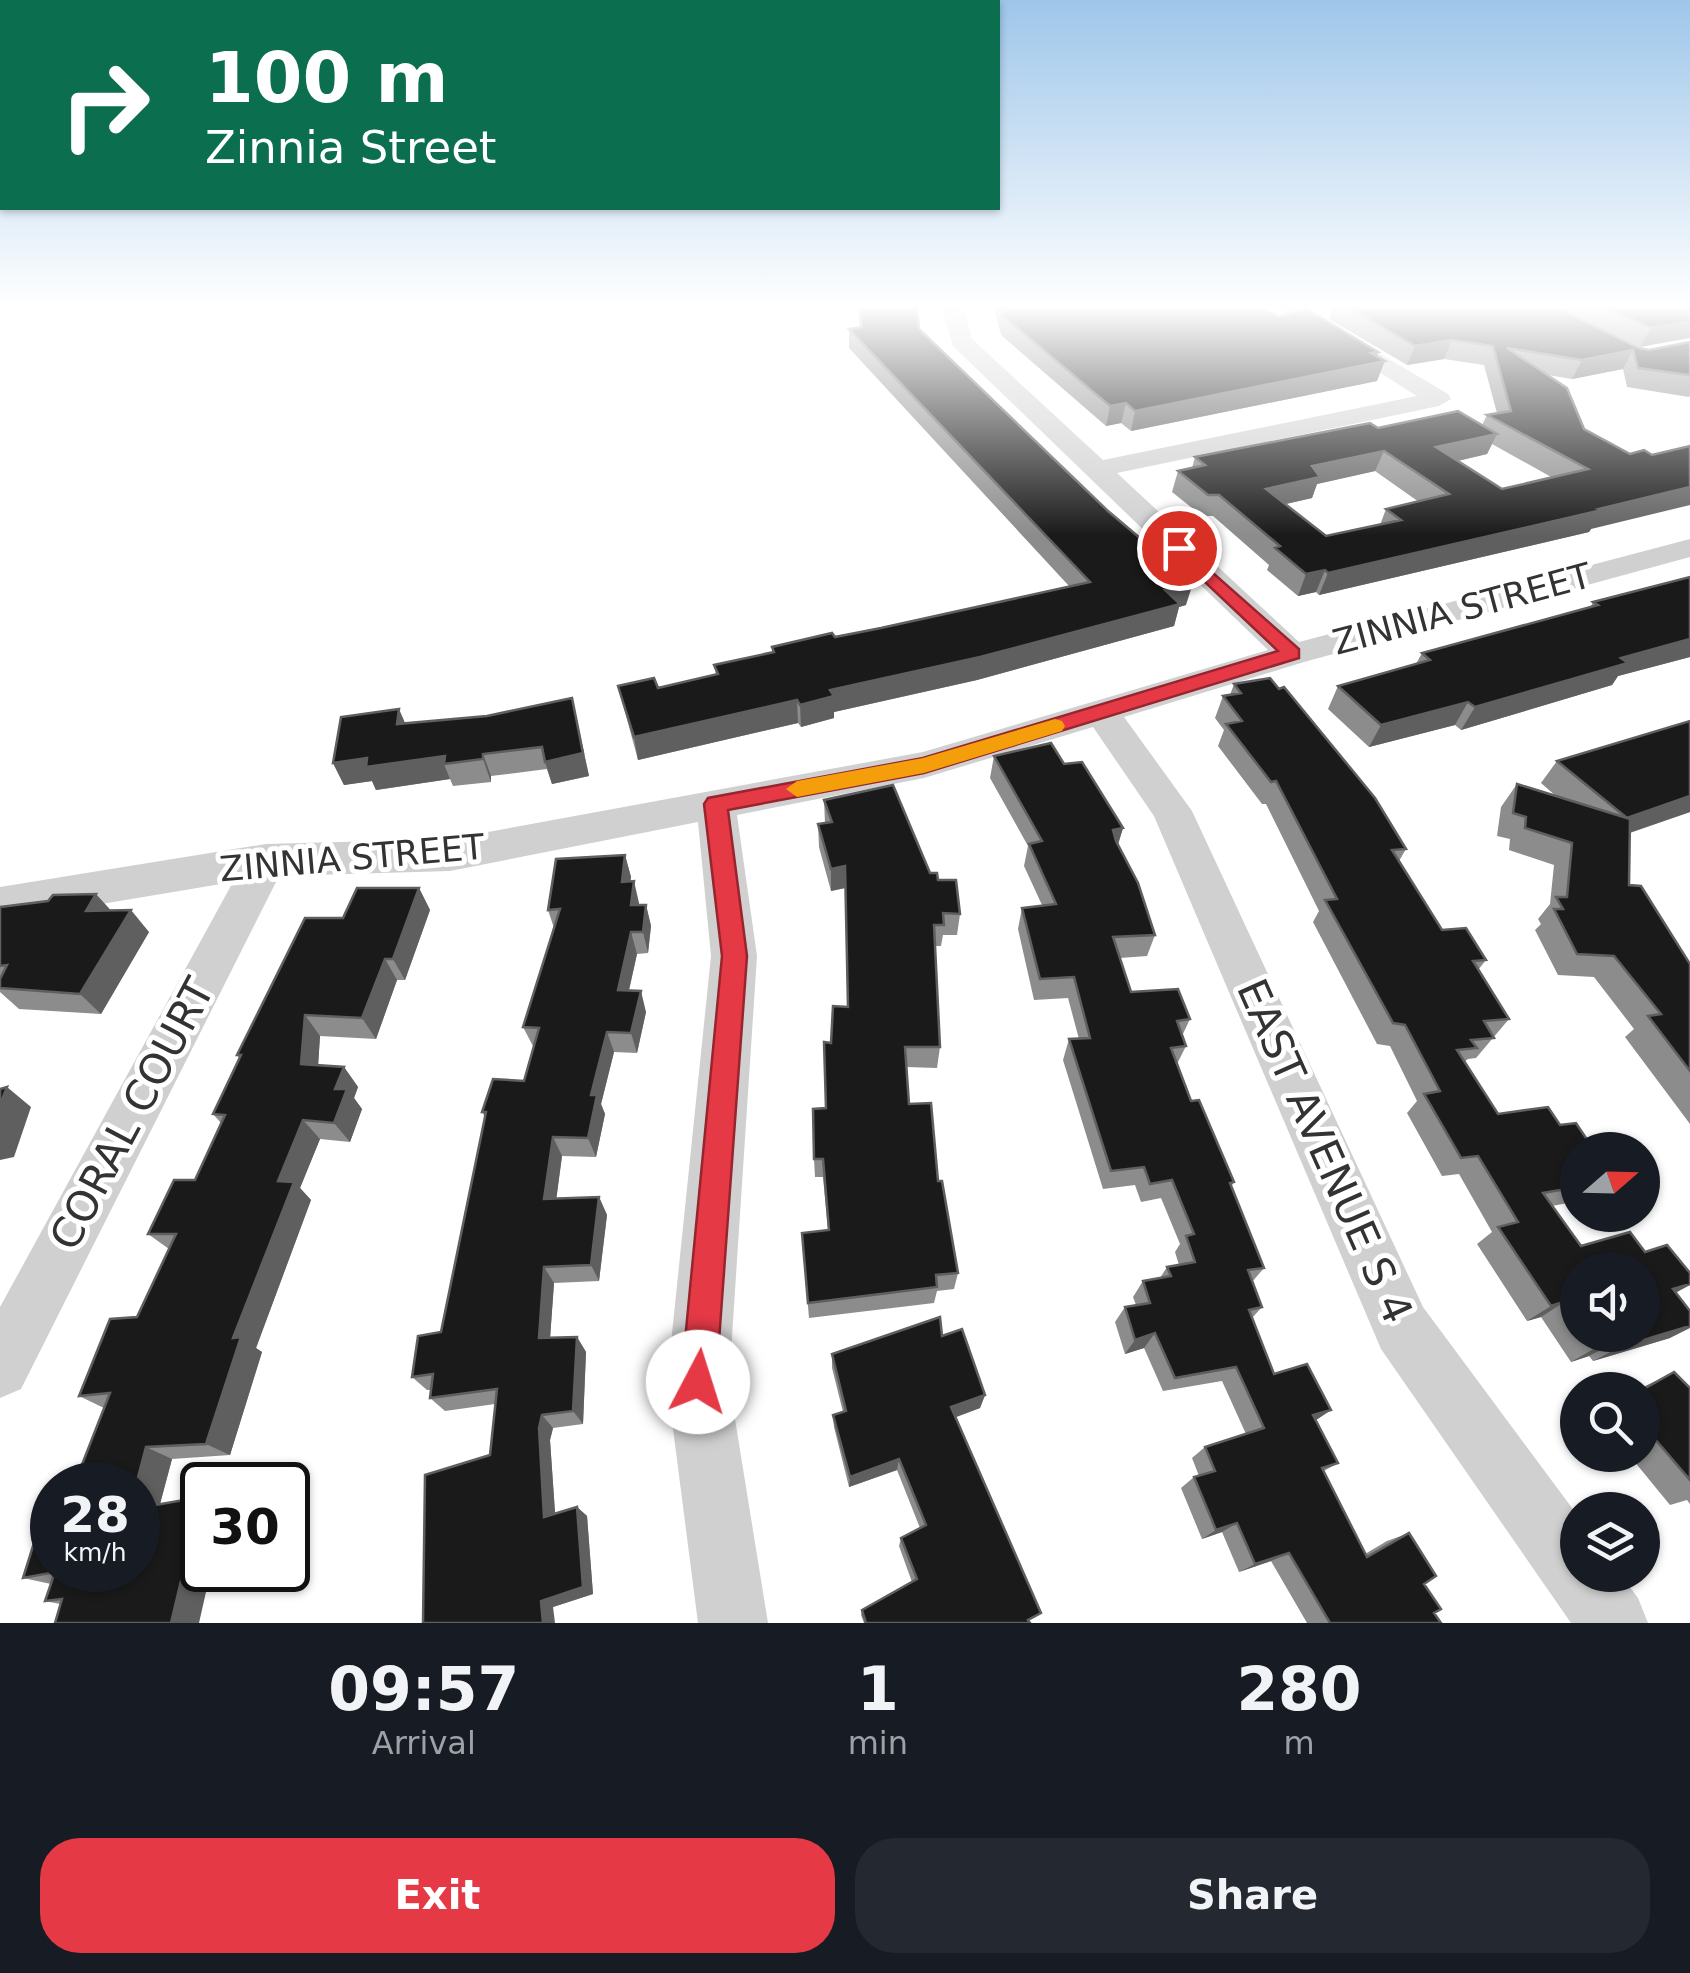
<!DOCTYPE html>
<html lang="en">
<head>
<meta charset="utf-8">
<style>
  :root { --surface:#171b24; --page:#242831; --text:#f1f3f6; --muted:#9ea1a6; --accent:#e63946 }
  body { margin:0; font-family:"DejaVu Sans",sans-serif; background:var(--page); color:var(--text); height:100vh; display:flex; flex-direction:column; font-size:38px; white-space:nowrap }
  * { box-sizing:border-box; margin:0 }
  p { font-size:32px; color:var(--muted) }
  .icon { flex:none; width:55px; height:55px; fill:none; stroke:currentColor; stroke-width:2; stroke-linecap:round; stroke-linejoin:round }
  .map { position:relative; height:1623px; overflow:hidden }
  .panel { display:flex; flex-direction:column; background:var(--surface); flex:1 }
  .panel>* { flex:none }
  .banner { position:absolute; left:0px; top:0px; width:1000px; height:210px; box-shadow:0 2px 8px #0004; background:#0b6e4f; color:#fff; overflow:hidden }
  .needle { width:65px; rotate:70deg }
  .buttons { position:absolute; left:1560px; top:1132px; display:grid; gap:20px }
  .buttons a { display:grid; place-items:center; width:100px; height:100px; border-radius:50%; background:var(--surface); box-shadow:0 2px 8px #0004; font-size:50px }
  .speed { position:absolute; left:30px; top:1462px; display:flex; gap:20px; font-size:50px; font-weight:700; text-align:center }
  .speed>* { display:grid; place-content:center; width:130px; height:130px; border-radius:50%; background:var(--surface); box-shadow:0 2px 8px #0004; line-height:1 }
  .speed small { font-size:25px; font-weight:400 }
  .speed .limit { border:5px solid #111; border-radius:15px; background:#fff; color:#111 }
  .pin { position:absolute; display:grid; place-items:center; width:85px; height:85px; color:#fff; margin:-42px; border:5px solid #fff; border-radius:50%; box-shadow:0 2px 10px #0007 }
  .me { position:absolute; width:110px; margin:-55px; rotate:5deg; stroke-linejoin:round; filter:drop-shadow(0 0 8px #0008) }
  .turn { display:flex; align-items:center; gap:35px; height:210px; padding:0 40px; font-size:45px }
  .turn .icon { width:130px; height:130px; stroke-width:2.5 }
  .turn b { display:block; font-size:70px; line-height:85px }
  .eta { display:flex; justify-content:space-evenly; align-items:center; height:170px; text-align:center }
  .eta b { font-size:60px; font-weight:800; line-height:70px }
  .cta { display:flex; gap:20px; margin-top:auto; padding:20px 40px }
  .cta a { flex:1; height:115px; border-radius:40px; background:var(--accent); color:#fff; font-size:40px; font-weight:800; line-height:115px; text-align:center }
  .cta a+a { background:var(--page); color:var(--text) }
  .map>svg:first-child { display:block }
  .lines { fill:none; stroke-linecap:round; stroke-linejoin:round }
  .minor { fill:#d0d0d0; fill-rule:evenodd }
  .wall { fill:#8c8c8c; fill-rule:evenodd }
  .shaded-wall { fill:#5f5f5f }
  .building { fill:#1a1a1a; stroke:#5f5f5f; stroke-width:2.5; fill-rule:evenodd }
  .route { fill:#e63946; stroke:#96252e; stroke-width:2.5 }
  .slow { fill:#f59e0b }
  .labels { text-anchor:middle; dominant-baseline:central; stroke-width:10; stroke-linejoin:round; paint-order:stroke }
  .street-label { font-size:35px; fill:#333; stroke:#fff }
  .near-street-label { font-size:42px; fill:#333; stroke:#fff }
</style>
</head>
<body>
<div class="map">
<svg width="1690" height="1623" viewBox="0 0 1690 1623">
  <rect width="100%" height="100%" fill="#fff"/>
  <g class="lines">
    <polygon class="minor" points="942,308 964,308 972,339 1103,460 1417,396 1277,308 1303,308 1448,394 1451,399 1439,406 1117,473 1299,642 1690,539 1690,557 1304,662 1124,717 1192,811 1423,1307 1578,1516 1578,1575 1621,1575 1638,1598 1648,1623 1571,1623 1381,1349 1154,816 1093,727 924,778 737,815 757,956 729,1382 768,1623 698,1623 667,1382 711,956 698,822 450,871 279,876 21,1389 0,1398 0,1307 233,882 0,921 0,887 266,844 450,839 923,752 1268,650 953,346"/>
  </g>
  <g class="wall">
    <polygon points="858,308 917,308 919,329 1186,605 1179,607 1174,626 977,680 834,712 834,718 801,727 798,723 638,760 618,686 658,688 716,675 714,665 772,652 772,647 881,628 1069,586 849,348 849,329 860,327"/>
    <polygon points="994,308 1200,308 1203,310 1279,317 1377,357 1377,381 1131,431 1121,423 1106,426 1001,335"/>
    <path d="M1333 308H1558L1639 348 1649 350 1690 342V395L1689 397 1627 387 1623 369 1572 379 1548 375 1584 429 1591 529 1589 532 1319 595 1316 592 1298 596 1267 570 1269 565 1213 516H1202L1172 492 1178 471 1192 468 1195 457 1378 428 1482 425 1487 415 1497 413 1484 365 1444 359 1407 365 1329 319ZM1492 444 1553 478 1502 489 1458 461 1487 454ZM1375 471 1419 502 1386 509 1380 525 1326 536 1286 504 1312 498 1317 484Z"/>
    <polygon points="1558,308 1690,308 1640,347"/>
    <polygon points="1690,577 1690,657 1618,676 1612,685 1461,730 1455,725 1369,747 1328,709 1338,686 1416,664 1422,653 1590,608 1593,602"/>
    <path d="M1234 684 1406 849 1399 861 1442 930 1486 960 1478 970 1509 1019 1476 1058 1468 1059 1464 1062 1498 1114 1578 1150V1198L1573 1202 1552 1206 1581 1246 1676 1293 1670 1338 1593 1361 1589 1356 1571 1362 1541 1317 1527 1321 1477 1244 1492 1232 1459 1174 1442 1176 1407 1113 1417 1101 1390 1046 1377 1044 1313 922 1319 911 1266 804H1262L1218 746 1224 730 1215 718 1223 696 1230 695ZM1578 1270 1642 1335H1578Z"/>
    <polygon points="577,720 589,776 552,784 547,769 491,776 491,782 453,786 450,779 376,790 372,781 344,785 333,763 405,723"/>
    <polygon points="1690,721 1690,812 1630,833 1629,885 1690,964 1690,1124 1625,1037 1634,1029 1594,977 1558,975 1535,930 1541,924 1538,919 1550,904 1554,865 1509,850 1510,839 1497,836 1501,807 1517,784 1557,797 1541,783 1557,761"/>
    <polygon points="994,756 1064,764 1123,828 1118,845 1155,935 1147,956 1120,958 1131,992 1190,1019 1182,1036 1186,1046 1177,1064 1191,1101 1234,1182 1231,1187 1264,1268 1252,1282 1262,1307 1252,1318 1274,1374 1331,1410 1316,1420 1338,1463 1324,1471 1365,1554 1387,1541 1409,1533 1434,1613 1441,1623 1307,1623 1271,1561 1239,1572 1222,1532 1202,1539 1181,1488 1194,1477 1199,1476 1192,1458 1205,1447 1246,1434 1222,1381 1163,1391 1144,1348 1125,1354 1115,1322 1125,1307 1136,1305 1133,1297 1143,1281 1160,1278 1167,1267 1179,1265 1175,1252 1180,1244 1161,1198 1141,1202 1135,1185 1103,1189 1063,1060 1069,1039 1079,1039 1068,998 1034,1000 1018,929 1022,908 1042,905 1024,866 1028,846 990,778"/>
    <polygon points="824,800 930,873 938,880 960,914 957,935 943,935 941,946 935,946 940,1047 937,1068 906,1067 909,1104 938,1181 958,1273 954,1289 937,1291 934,1303 809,1318 802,1233 828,1230 823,1177 815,1177 814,1159 826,1108 831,1043 848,1007 845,888 831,891 819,847 818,824 825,823"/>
    <polygon points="625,855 631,877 630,881 639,905 646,905 651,926 648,953 637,954 629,991 646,1012 637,1053 614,1052 601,1104 605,1114 596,1157 562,1156 556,1199 599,1197 607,1215 599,1281 554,1283 550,1338 577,1337 586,1352 583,1424 553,1428 550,1440 555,1514 577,1507 587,1516 593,1594 553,1607 490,1455 495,1404 445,1411 430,1398 431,1390 427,1390 412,1377 441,1332 485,1117 482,1112 524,1081 534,1048 523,1027 554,928 548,910"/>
    <polygon points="419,888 430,910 405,980 397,980 376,1039 320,1036 318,1065 344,1067 358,1087 354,1098 362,1109 350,1142 320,1139 300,1188 311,1200 256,1348 262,1352 230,1455 172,1459 160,1504 60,1604 45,1601 51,1584 23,1578 52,1570 104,1408 79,1396 137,1317 169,1249 148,1234 195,1180 221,1123 213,1114 239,1058 237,1055 343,918"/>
    <polygon points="0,907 111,910 149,932 101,1014 19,1009 0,992"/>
    <polygon points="942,1336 985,1395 980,1408 956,1417 1030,1623 864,1623 861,1615 862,1610 912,1582 899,1546 901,1538 920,1528 897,1470 849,1487 834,1427 833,1415 843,1412 832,1368 832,1354"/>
    <polygon points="1674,1372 1690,1388 1690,1504 1687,1500 1670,1505 1629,1455 1642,1455 1642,1390 1637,1390"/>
  </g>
  <g class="shaded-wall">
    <polygon points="1690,322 1690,338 1640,347 1651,328"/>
    <polygon points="1452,340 1444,359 1407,365 1415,346"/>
    <polygon points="1633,350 1623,369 1572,379 1582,360"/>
    <polygon points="1378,352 1374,364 1385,361 1377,381 1131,431 1135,411"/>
    <polygon points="1126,403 1121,423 1106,426 1110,406"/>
    <polygon points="1497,434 1487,454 1427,468 1436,447"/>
    <polygon points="1384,451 1375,471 1317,484 1312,498 1259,510 1266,489 1312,466"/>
    <polygon points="1690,487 1690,505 1591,529 1589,532 1319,595 1328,573"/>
    <polygon points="1325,570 1316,592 1298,596 1306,574"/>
    <polygon points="1193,583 1186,605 1179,607 1174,626 977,680 834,712 834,718 801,727 800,705 830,690"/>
    <polygon points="1690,639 1690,657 1618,676 1612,685 1461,730 1475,707 1621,658"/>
    <polygon points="572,698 589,776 552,784 545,762"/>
    <polygon points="797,700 798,723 638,760 634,737"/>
    <polygon points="1468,702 1455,725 1369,747 1381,725"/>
    <polygon points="399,709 409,732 397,724"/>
    <polygon points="483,754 491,776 491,782 483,759"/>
    <polygon points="445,756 444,764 450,779 376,790 372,781 344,785 333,763 367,758"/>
    <polygon points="1690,796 1690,812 1608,840 1627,818"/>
    <polygon points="1123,828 1116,850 1113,830"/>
    <polygon points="625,855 631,877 628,904 622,882"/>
    <polygon points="845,866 845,888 831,891 831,869"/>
    <polygon points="634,881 639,903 636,927 631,905"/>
    <polygon points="419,888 430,910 405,980 393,959"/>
    <polygon points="96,894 116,916 86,911"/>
    <polygon points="646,905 651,926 648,953 643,932"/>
    <polygon points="131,910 149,932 101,1014 80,994"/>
    <polygon points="631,932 637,954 624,1011 618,990"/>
    <polygon points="385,959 397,980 376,1039 362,1018"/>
    <polygon points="641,991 646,1012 637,1053 631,1033"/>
    <polygon points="305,1015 320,1036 317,1084 301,1064"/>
    <polygon points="607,1032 614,1052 601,1104 605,1114 596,1157 588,1138 591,1095"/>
    <polygon points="344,1067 358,1087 354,1098 362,1109 350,1142 334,1123 335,1089"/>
    <polygon points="7,1087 31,1107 14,1157 0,1160 0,1105"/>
    <polygon points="303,1120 320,1139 300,1188 311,1200 256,1348 262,1352 230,1455 206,1444 233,1338 278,1181"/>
    <polygon points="553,1137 562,1156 554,1217 544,1199"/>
    <polygon points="599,1197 607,1215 599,1281 591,1265"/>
    <polygon points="544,1267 554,1283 549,1353 539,1338"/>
    <polygon points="1690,1284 1690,1285 1668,1297 1673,1289"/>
    <polygon points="1566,1301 1541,1317 1527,1321 1551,1306"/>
    <polygon points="1690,1326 1690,1328 1670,1338 1593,1361 1620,1347"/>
    <polygon points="1155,1333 1144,1348 1125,1354 1135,1340"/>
    <polygon points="577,1337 586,1352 583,1424 573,1411"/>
    <polygon points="1616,1342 1589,1356 1571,1362 1597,1347"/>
    <polygon points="985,1395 980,1408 948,1420 951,1407"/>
    <polygon points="1331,1410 1313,1422 1313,1415"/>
    <polygon points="542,1415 553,1428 550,1440 556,1526 544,1517 539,1428"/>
    <polygon points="146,1447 172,1459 156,1519 138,1513 138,1485 136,1485"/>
    <polygon points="899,1459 897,1470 849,1487 850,1477"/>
    <polygon points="201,1497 202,1498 202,1570 211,1570 199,1623 171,1623"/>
    <polygon points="577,1507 587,1516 593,1594 553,1607 555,1623 543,1623 541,1601"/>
    <polygon points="1237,1523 1222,1532 1202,1539 1216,1530"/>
    <polygon points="1289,1553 1271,1561 1239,1572 1255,1564"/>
  </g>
  <g class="building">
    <polygon points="860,308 917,308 919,329 1108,511 1193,583 1165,590 1180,604 980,657 830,690 834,696 800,705 797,700 634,737 618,686 654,678 658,688 718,674 714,665 774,652 772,647 832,633 835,637 881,628 1090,582 849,329 862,327"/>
    <polygon points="1001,308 1200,308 1203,310 1213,308 1261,308 1279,317 1307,309 1378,352 1371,353 1385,361 1135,411 1126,403 1110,406 1003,316"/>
    <path d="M1349 308H1558L1639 348 1649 350 1690 342V375L1638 368 1633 350 1582 360 1507 348 1567 388 1584 429 1630 454 1644 450 1652 455 1690 446V487L1599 509 1602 510 1328 573 1325 570 1306 574 1275 548 1280 546 1219 495H1208L1178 471 1205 465 1195 457 1370 423 1378 428 1458 411 1497 434 1436 447 1502 489 1588 469 1487 415 1511 411 1493 346 1452 340 1415 346ZM1384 451 1449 494 1386 509 1401 520 1326 536 1266 489 1320 477 1312 466Z"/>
    <polygon points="1607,308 1690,308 1690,322 1651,328"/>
    <polygon points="1690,577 1690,639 1621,658 1628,663 1475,707 1468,702 1381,725 1338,686 1430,660 1422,653 1598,605 1593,602"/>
    <polygon points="1270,678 1279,689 1284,687 1375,798 1406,849 1392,850 1442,930 1466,928 1486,960 1473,961 1509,1019 1484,1021 1494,1038 1471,1040 1477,1048 1457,1050 1498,1114 1548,1107 1560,1125 1576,1123 1594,1150 1578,1150 1578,1187 1543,1193 1581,1246 1630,1232 1645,1252 1667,1245 1690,1273 1690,1284 1673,1289 1690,1311 1690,1326 1620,1347 1616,1342 1597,1347 1589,1335 1642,1335 1642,1270 1578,1270 1578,1318 1566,1301 1551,1306 1498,1227 1518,1222 1478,1156 1461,1158 1424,1094 1440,1091 1405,1025 1393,1023 1325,900 1337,899 1276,781 1271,782 1226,724 1242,721 1223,696 1241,693 1234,684"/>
    <polygon points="572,698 583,753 545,762 542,747 483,754 483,759 444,764 445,756 366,767 367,758 333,763 341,717 399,709 397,724 487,716"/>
    <polygon points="1690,721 1690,796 1627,818 1557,761"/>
    <polygon points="1051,743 1064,764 1082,762 1123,828 1113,830 1116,841 1138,883 1155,935 1113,937 1131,992 1178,989 1190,1019 1177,1021 1186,1046 1171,1048 1191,1101 1199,1100 1234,1182 1230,1183 1264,1268 1248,1270 1262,1307 1249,1310 1274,1374 1307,1364 1331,1410 1313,1415 1338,1463 1322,1468 1367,1557 1409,1533 1436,1576 1424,1584 1441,1609 1434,1613 1441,1623 1330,1623 1289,1553 1255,1564 1237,1523 1216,1530 1194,1477 1215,1471 1205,1447 1264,1428 1236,1367 1175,1378 1155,1333 1135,1340 1125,1307 1150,1303 1143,1281 1171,1276 1167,1267 1195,1262 1186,1236 1194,1234 1172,1180 1150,1184 1144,1167 1111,1171 1069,1039 1090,1038 1074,977 1040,979 1022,908 1056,904 1029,844 1042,841 994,756"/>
    <polygon points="1517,784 1630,819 1629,885 1641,886 1690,964 1690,1071 1648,1016 1661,1014 1614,956 1577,954 1554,909 1563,909 1556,897 1567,897 1572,843 1525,828 1526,817 1513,813"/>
    <polygon points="893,785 930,873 937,873 938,880 956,880 960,914 943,913 944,925 934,925 940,1047 905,1047 909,1104 931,1103 938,1181 942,1181 958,1273 936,1275 937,1287 808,1303 802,1233 829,1230 823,1159 814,1159 813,1109 826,1108 824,1042 831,1043 833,1006 848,1007 845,866 831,869 818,824 832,822 824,800"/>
    <polygon points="625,855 622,882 634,881 631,905 646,905 643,932 631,932 618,990 641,991 631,1033 607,1032 591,1095 597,1095 588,1138 553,1137 544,1199 599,1197 591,1265 544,1267 539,1338 577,1337 573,1411 542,1415 539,1428 544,1517 577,1507 583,1587 541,1601 543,1623 423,1623 425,1475 490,1455 497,1389 430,1398 433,1374 412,1377 418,1336 441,1332 486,1112 482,1112 493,1079 524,1081 539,1028 523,1027 560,909 548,910 556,859"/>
    <polygon points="357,888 419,888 393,959 385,959 362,1018 305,1015 301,1064 344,1067 335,1089 347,1089 334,1123 303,1120 278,1181 294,1182 233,1338 241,1337 206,1444 146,1447 136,1485 74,1485 110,1393 79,1396 110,1319 137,1317 176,1234 148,1234 174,1180 195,1180 225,1115 213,1114 241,1055 237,1055 305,918 343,918"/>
    <polygon points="96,894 86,911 131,910 80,994 0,988 0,979 7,965 0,966 0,907 48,901 53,895"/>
    <polygon points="7,1087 0,1105 0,1089"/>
    <polygon points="940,1317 942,1336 962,1329 985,1395 951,1407 1041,1613 1028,1620 1030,1623 866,1623 862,1610 917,1579 901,1538 926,1525 899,1459 850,1477 833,1415 846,1411 832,1354"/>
    <polygon points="1674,1372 1690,1388 1690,1480 1642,1424 1642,1390"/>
    <polygon points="51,1489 52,1489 52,1570 138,1570 138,1508 201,1497 171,1623 55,1623 62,1599 45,1601 55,1572 23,1578"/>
  </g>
  <linearGradient id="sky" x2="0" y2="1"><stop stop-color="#9ec6ea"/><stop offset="0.57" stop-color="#fff"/><stop offset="1" stop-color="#fff" stop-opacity="0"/></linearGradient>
  <rect width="1690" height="536" fill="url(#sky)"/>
  <polygon class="route" points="1179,543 1299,649 1299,658 924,773 728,810 747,956 716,1382 711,1394 698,1399 686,1394 681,1382 722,956 704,804 708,798 923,758 1278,651 1173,552 1170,548"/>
  <polygon class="slow" points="1055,719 1062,721 1065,726 1062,731 924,773 797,797 786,789 797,781 923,758"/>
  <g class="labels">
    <g class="street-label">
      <text transform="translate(1462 609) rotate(-15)">ZINNIA STREET</text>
      <text transform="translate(352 858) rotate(-5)">ZINNIA STREET</text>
    </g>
    <g class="near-street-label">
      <text transform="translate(132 1114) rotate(-62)">CORAL COURT</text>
      <text transform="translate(1325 1151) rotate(66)">EAST AVENUE S 4</text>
    </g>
  </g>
</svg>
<div class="buttons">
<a><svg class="needle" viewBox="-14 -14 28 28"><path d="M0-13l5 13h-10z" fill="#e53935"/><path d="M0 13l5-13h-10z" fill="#9ea1a6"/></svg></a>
<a><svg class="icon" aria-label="sound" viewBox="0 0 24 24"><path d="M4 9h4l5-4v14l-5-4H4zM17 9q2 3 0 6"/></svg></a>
<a><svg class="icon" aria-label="search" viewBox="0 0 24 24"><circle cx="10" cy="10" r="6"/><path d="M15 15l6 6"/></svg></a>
<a><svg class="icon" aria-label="layers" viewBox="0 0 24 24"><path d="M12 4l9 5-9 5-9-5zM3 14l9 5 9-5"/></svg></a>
</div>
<div class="speed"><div>28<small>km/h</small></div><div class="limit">30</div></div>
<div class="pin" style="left:1179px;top:548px;background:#d93025"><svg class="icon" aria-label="arrive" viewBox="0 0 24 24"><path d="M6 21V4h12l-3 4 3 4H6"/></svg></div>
<svg class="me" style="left:698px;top:1382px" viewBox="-20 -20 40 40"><circle r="19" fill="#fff"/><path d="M0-13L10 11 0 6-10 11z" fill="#e63946"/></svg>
<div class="banner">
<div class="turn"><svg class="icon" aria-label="right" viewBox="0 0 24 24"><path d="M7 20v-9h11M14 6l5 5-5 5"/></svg><div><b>100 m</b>Zinnia Street</div></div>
</div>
</div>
<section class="panel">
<div class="eta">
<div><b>09:57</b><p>Arrival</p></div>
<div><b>1</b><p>min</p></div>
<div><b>280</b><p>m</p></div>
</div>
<div class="cta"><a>Exit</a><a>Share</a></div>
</section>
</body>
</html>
